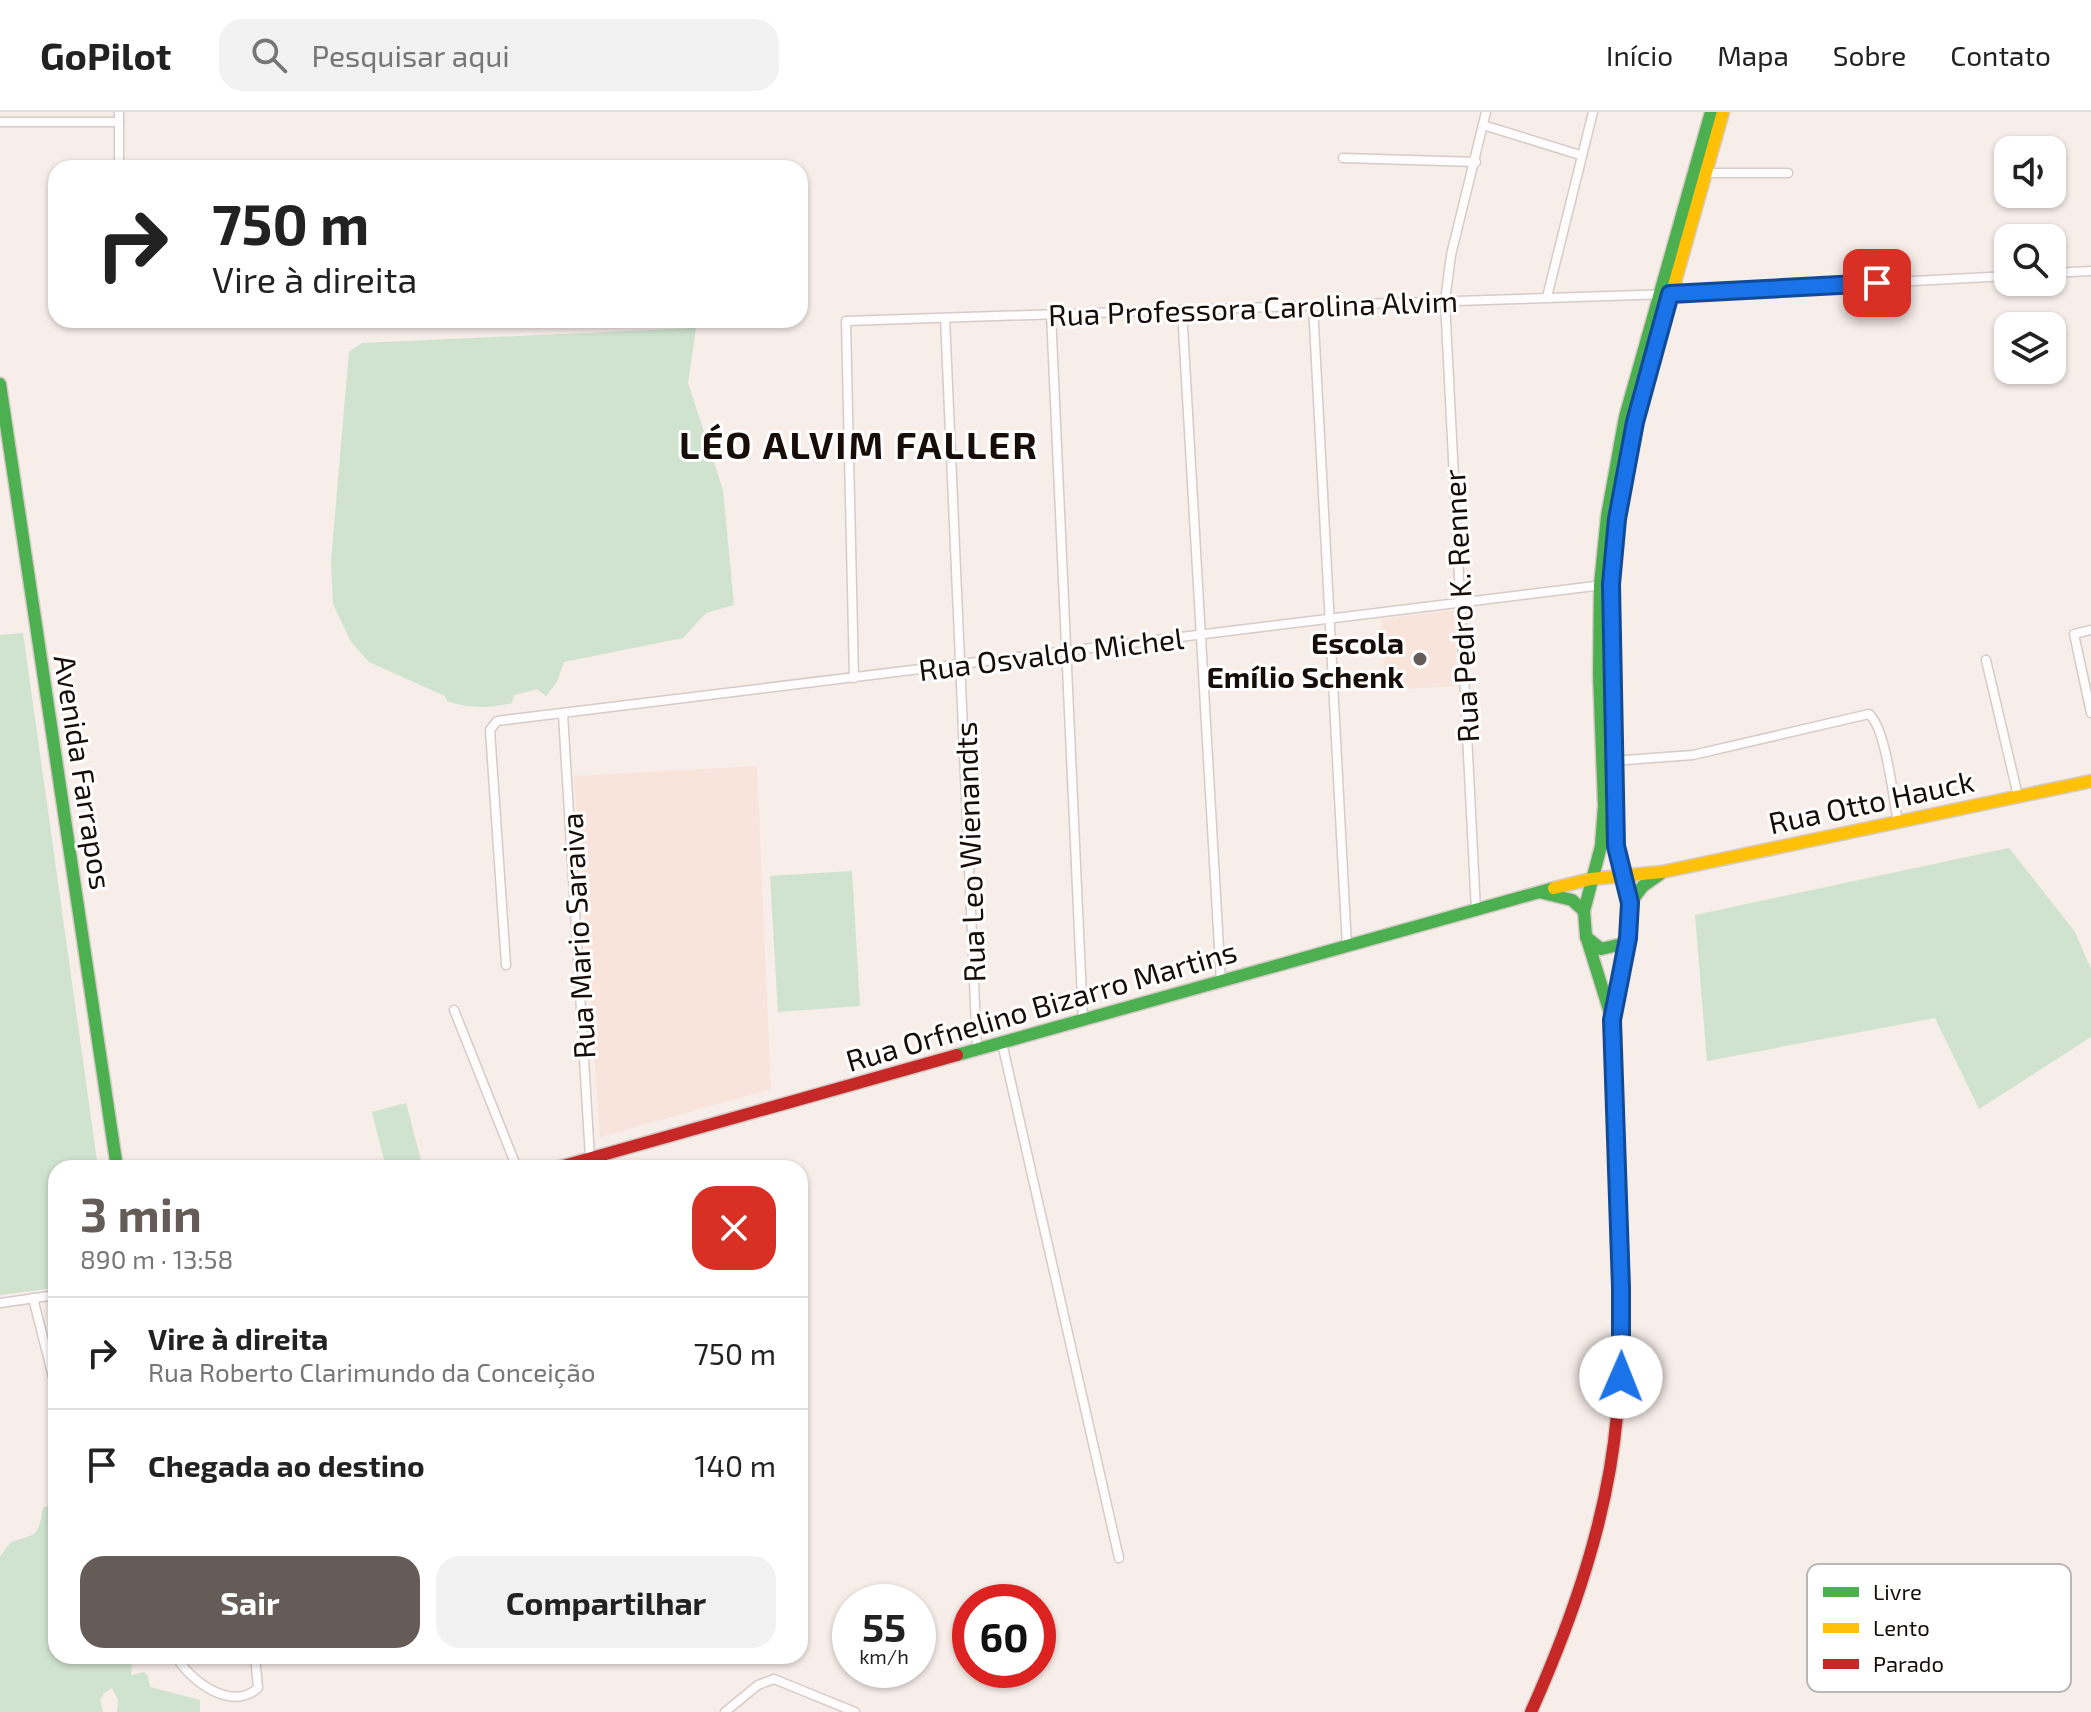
<!DOCTYPE html>
<html lang="pt">
<head>
<meta charset="utf-8">
<style>
  :root { --surface:#fff; --page:#f2f2f2; --text:#222; --muted:#767676; --line:#e0e0e0; --accent:#655b57 }
  body { margin:0; font-family:"Exo 2",sans-serif; background:var(--page); color:var(--text); height:100vh; display:flex; flex-direction:column; font-size:30px; white-space:nowrap }
  * { box-sizing:border-box; margin:0 }
  p { font-size:26px; color:var(--muted) }
  .icon { flex:none; width:44px; height:44px; fill:none; stroke:currentColor; stroke-width:2; stroke-linecap:round; stroke-linejoin:round }
  .map { position:relative; flex:1; overflow:hidden }
  .drawer { position:absolute; left:48px; top:1048px; width:760px; height:504px; display:flex; flex-direction:column; background:var(--surface); border-radius:24px; box-shadow:0 2px 6px #0004 }
  .drawer>* { flex:none }
  .hud { position:absolute; left:48px; top:48px; width:760px; height:168px; border-radius:24px; box-shadow:0 2px 6px #0004; background:#fff; color:var(--text); overflow:hidden }
  .controls { position:absolute; left:1994px; top:24px; display:grid; gap:16px }
  .controls a { display:grid; place-items:center; width:72px; height:72px; border-radius:16px; background:var(--surface); box-shadow:0 2px 6px #0004; font-size:40px }
  .speed { position:absolute; left:832px; top:1472px; display:flex; gap:16px; font-size:40px; font-weight:700; text-align:center }
  .speed>* { display:grid; place-content:center; width:104px; height:104px; border-radius:50%; background:var(--surface); box-shadow:0 2px 6px #0004; line-height:1 }
  .speed small { font-size:20px; font-weight:400 }
  .speed .limit { border:12px solid #d22; background:#fff; color:#111 }
  .pin { position:absolute; display:grid; place-items:center; width:68px; height:68px; color:#fff; margin:-34px; border-radius:16px; box-shadow:0 4px 12px #0006 }
  .me { position:absolute; width:88px; margin:-44px; rotate:1deg; stroke-linejoin:round; filter:drop-shadow(0 0 6px #0008) }
  .turn { display:flex; align-items:center; gap:28px; height:168px; padding:0 32px; font-size:36px }
  .turn .icon { width:104px; height:104px; stroke-width:2.5 }
  .turn b { display:block; font-size:56px; line-height:68px }
  .round { display:grid; place-items:center; flex:none; width:84px; height:84px; border-radius:24px; background:var(--page) }
  .headline { display:flex; align-items:center; justify-content:space-between; height:136px; padding:0 32px }
  h1 { font-size:48px; font-weight:700; line-height:60px; color:var(--accent) }
  .button { display:flex; gap:16px; margin-top:auto; padding:16px 32px }
  .button a { flex:1; height:92px; border-radius:24px; background:var(--accent); color:#fff; font-size:32px; font-weight:700; line-height:92px; text-align:center }
  .button a+a { background:var(--page); color:var(--text) }
  ul { padding:0; list-style:none }
  li { display:flex; align-items:center; gap:24px; height:112px; padding:0 32px; border-top:2px solid var(--line) }
  li div { flex:1 }
  li b { display:block; font-size:30px }
  li em { font-style:normal }
  header { display:flex; align-items:center; gap:48px; box-sizing:border-box; height:112px; padding:0 40px; background:var(--surface); border-bottom:2px solid var(--line) }
  header strong { font-size:38px }
  nav { display:flex; gap:44px; margin-inline-start:auto; font-size:28px }
  .search { width:560px; height:72px; background:var(--page); display:flex; align-items:center; gap:20px; box-sizing:border-box; padding:0 28px; border-radius:24px; color:var(--muted); font-size:30px }
  .map>svg:first-child { display:block }
  .built { fill:#f9e4db }
  .green { fill:#cfe3cf }
  .lines { fill:none; stroke-linecap:round; stroke-linejoin:round }
  .street-casing { stroke:#d5cbc7; stroke-width:11 }
  .fast-casing { stroke:#d5cbc7; stroke-width:15 }
  .slow-casing { stroke:#d5cbc7; stroke-width:15 }
  .jam-casing { stroke:#d5cbc7; stroke-width:15 }
  .street { stroke:#fefcfc; stroke-width:8 }
  .fast { stroke:#4caf50; stroke-width:12 }
  .slow { stroke:#ffc107; stroke-width:12 }
  .jam { stroke:#c62828; stroke-width:12 }
  .route-casing { stroke:#114b97; stroke-width:20 }
  .route { stroke:#1a73e8; stroke-width:14 }
  .poi-dot { fill:#655b57; stroke:#fff; stroke-width:3 }
  .labels { text-anchor:middle; dominant-baseline:central; stroke-width:6; stroke-linejoin:round; paint-order:stroke }
  .street-label { font-size:30px; fill:#170d09; stroke:#fff }
  .poi-label { font-size:30px; font-weight:bold; fill:#170d09; stroke:#fff; text-anchor:end }
  .district-label { font-size:38px; font-weight:bold; letter-spacing:2px; fill:#170d09; stroke:#fff }
  .key { fill:#fff; stroke:#b9b6b5; stroke-width:2 }
  .key-label { font-size:22px; fill:#170d09 }
</style>
</head>
<body>
<header>
<strong>GoPilot</strong>
<div class="search"><svg class="icon" aria-label="search" viewBox="0 0 24 24"><circle cx="10" cy="10" r="6"/><path d="M15 15l6 6"/></svg>Pesquisar aqui</div>
<nav><a>Início</a><a>Mapa</a><a>Sobre</a><a>Contato</a></nav>
</header>
<div class="map">
<svg width="2091" height="1600" viewBox="0 0 2091 1600">
  <rect width="100%" height="100%" fill="#f7ede9"/>
  <g class="built">
    <polygon points="1454,498 1458,574 1385,578 1381,507"/>
    <polygon points="757,654 771,977 600,1025 574,664"/>
  </g>
  <g class="green">
    <path d="M696 216 688 271 723 378 734 493 706 501 683 526 564 550 557 570 546 584 537 577 514 583 512 591C488 596 471 597 447 589L445 584 369 550 351 530 333 492 331 449 349 240 362 231Z"/>
    <polygon points="23,521 98,1056 56,1056 56,1176 0,1183 0,523"/>
    <polygon points="2009,736 2075,820 2091,857 2091,925 1979,997 1935,906 1707,949 1695,803"/>
    <polygon points="852,759 860,894 778,900 770,764"/>
    <polygon points="406,991 423,1056 386,1056 372,1000"/>
    <path d="M54 1391 56 1544H133L131 1563 144 1560 148 1564 150 1575 200 1588V1600H117L118 1587 112 1576 104 1581 100 1588 103 1600H0V1445L10 1431C37 1420 37 1428 43 1396Z"/>
  </g>
  <g class="lines">
    <g class="street-casing">
      <g id="street">
        <polyline points="0,10 119,10"/>
        <polyline points="1483,13 1580,43"/>
        <polyline points="1343,46 1476,50"/>
        <polyline points="119,52 119,0"/>
        <polyline points="1705,61 1788,61"/>
        <polyline points="2052,161 2091,159"/>
        <polyline points="1547,185 1593,0"/>
        <polyline points="1313,193 1347,835"/>
        <polyline points="1182,198 1221,870"/>
        <polyline points="1051,202 1083,908"/>
        <polyline points="945,206 977,938"/>
        <polyline points="2091,518 2074,522 2091,601"/>
        <polyline points="1986,548 2018,684"/>
        <polyline points="854,566 846,209 1670,182 2008,164"/>
        <polyline points="563,602 590,1046"/>
        <path d="M1612 649 1693 643 1869 602C1886 616 1893 686 1898 710"/>
        <polyline points="1476,799 1445,189 1451,143 1486,0"/>
        <polyline points="506,853 490,618 497,609 1603,473"/>
        <polyline points="454,898 517,1056"/>
        <polyline points="1002,931 1119,1446"/>
        <polyline points="33,1186 56,1277"/>
        <polyline points="0,1191 56,1183"/>
        <path d="M176 1544C190 1569 231 1600 258 1576L255 1544"/>
        <polyline points="725,1600 758,1573 774,1567 855,1600"/>
      </g>
    </g>
    <g class="fast-casing">
      <g id="fast">
        <polyline points="0,272 117,1056"/>
        <polyline points="1543,781 1572,788 1584,799"/>
        <polyline points="1630,791 1643,774 1660,762"/>
        <polyline points="1586,825 1601,837 1622,832 1628,826"/>
        <polyline points="1611,904 1586,824 1584,799 1601,734 1604,694 1599,563 1600,473 1607,404 1625,305 1711,0"/>
        <polyline points="1612,912 1630,810 1630,791 1616,734 1610,513 1617,407 1644,280"/>
        <polyline points="957,943 1554,776"/>
      </g>
    </g>
    <g class="slow-casing">
      <g id="slow">
        <polyline points="1644,280 1723,0"/>
        <polyline points="1554,776 1591,767 1662,760 2091,669"/>
        <polyline points="1612,912 1622,1206 1617,1303"/>
      </g>
    </g>
    <g class="jam-casing">
      <g id="jam">
        <polyline points="556,1056 957,943"/>
        <path d="M1531 1600C1573 1506 1608 1406 1617 1303"/>
      </g>
    </g>
    <use href="#street" class="street"/>
    <use href="#fast" class="fast"/>
    <use href="#slow" class="slow"/>
    <use href="#jam" class="jam"/>
  </g>
  <g class="lines">
    <g class="route-casing">
      <polyline id="route" points="1621,1265 1621,1176 1612,908 1628,826 1630,791 1616,734 1611,472 1617,407 1635,310 1670,182 1877,171"/>
    </g>
    <use href="#route" class="route"/>
  </g>
  <circle class="poi-dot" cx="1420" cy="547" r="8"/>
  <g class="labels">
    <g class="street-label">
      <text transform="translate(1253 195) rotate(-2)">Rua Professora Carolina Alvim</text>
      <text transform="translate(1460 494) rotate(-93)">Rua Pedro K. Renner</text>
      <text transform="translate(1051 541) rotate(-7)">Rua Osvaldo Michel</text>
      <text transform="translate(84 660) rotate(81)">Avenida Farrapos</text>
      <text transform="translate(1871 689) rotate(-12)">Rua Otto Hauck</text>
      <text transform="translate(969 740) rotate(-92)">Rua Leo Wienandts</text>
      <text transform="translate(577 824) rotate(-93)">Rua Mario Saraiva</text>
      <text transform="translate(1041 893) rotate(-16)">Rua Orfnelino Bizarro Martins</text>
    </g>
    <g class="poi-label">
      <text x="1404" y="530">Escola<tspan x="1404" dy="34">Emílio Schenk</tspan></text>
    </g>
    <g class="district-label">
      <text x="859" y="332">LÉO ALVIM FALLER</text>
    </g>
  </g>
  <rect x="1807" y="1452" width="264" height="128" rx="12" class="key"/>
  <rect x="1823" y="1475" width="36" height="10" fill="#4caf50"/>
  <rect x="1823" y="1511" width="36" height="10" fill="#ffc107"/>
  <rect x="1823" y="1547" width="36" height="10" fill="#c62828"/>
  <g class="key-label">
    <text x="1873" y="1488">Livre</text>
    <text x="1873" y="1524">Lento</text>
    <text x="1873" y="1560">Parado</text>
  </g>
</svg>
<div class="controls">
<a><svg class="icon" aria-label="sound" viewBox="0 0 24 24"><path d="M4 9h4l5-4v14l-5-4H4zM17 9q2 3 0 6"/></svg></a>
<a><svg class="icon" aria-label="search" viewBox="0 0 24 24"><circle cx="10" cy="10" r="6"/><path d="M15 15l6 6"/></svg></a>
<a><svg class="icon" aria-label="layers" viewBox="0 0 24 24"><path d="M12 4l9 5-9 5-9-5zM3 14l9 5 9-5"/></svg></a>
</div>
<div class="speed"><div>55<small>km/h</small></div><div class="limit">60</div></div>
<div class="pin" style="left:1877px;top:171px;background:#d93025"><svg class="icon" aria-label="arrive" viewBox="0 0 24 24"><path d="M6 21V4h12l-3 4 3 4H6"/></svg></div>
<svg class="me" style="left:1621px;top:1265px" viewBox="-20 -20 40 40"><circle r="19" fill="#fff"/><path d="M0-13L10 11 0 6-10 11z" fill="#1a73e8"/></svg>
<div class="hud">
<div class="turn"><svg class="icon" aria-label="right" viewBox="0 0 24 24"><path d="M7 20v-9h11M14 6l5 5-5 5"/></svg><div><b>750 m</b>Vire à direita</div></div>
</div>
<section class="drawer">
<div class="headline"><div><h1>3 min</h1><p>890 m · 13:58</p></div><a class="round" style="background:#d93025;color:#fff"><svg class="icon" aria-label="close" viewBox="0 0 24 24"><path d="M6 6l12 12M18 6L6 18"/></svg></a></div>
<ul>
<li><svg class="icon" aria-label="right" viewBox="0 0 24 24"><path d="M7 20v-9h11M14 6l5 5-5 5"/></svg><div><b>Vire à direita</b><p>Rua Roberto Clarimundo da Conceição</p></div><em>750 m</em></li>
<li><svg class="icon" aria-label="arrive" viewBox="0 0 24 24"><path d="M6 21V4h12l-3 4 3 4H6"/></svg><div><b>Chegada ao destino</b></div><em>140 m</em></li>
</ul>
<div class="button"><a>Sair</a><a>Compartilhar</a></div>
</section>
</div>
</body>
</html>
